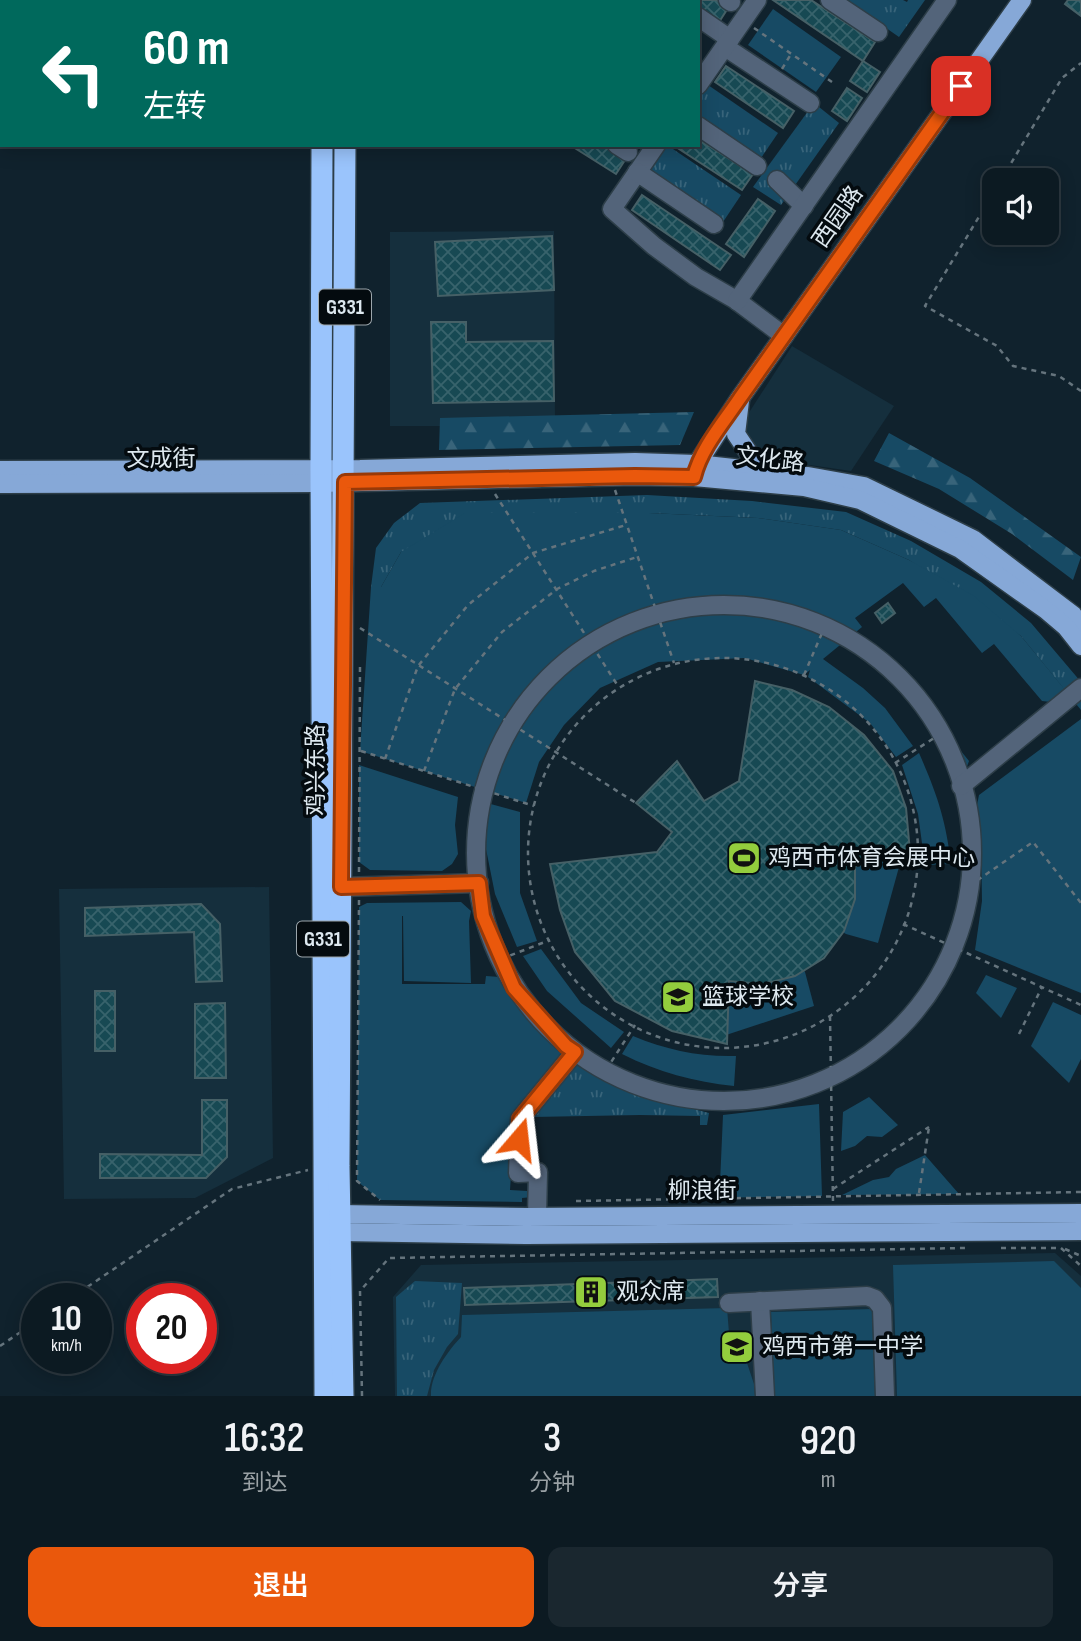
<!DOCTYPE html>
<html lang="zh">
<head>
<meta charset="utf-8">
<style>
  :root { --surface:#0c1a22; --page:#1a272f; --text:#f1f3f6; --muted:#9aa1a5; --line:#2c3840; --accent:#ea580c }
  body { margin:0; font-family:"Sofia Sans Condensed","Noto Sans SC",sans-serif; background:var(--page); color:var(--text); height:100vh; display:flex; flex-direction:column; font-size:26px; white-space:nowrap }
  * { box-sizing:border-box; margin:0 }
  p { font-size:23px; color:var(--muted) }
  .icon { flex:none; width:38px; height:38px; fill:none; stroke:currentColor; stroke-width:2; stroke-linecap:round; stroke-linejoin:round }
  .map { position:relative; height:1396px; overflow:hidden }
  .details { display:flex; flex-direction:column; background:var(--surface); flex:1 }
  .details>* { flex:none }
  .banner { position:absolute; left:0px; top:0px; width:700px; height:147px; box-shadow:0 4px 18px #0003,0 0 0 2px var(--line); background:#00695c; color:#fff; overflow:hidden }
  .tools { position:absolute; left:982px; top:168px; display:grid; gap:14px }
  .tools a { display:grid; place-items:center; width:77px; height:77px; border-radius:14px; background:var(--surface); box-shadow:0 4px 18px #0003,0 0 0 2px var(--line); font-size:35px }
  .speed { position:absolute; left:21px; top:1283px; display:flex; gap:14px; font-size:35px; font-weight:700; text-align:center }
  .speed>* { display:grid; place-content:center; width:91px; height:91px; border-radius:50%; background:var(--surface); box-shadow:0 4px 18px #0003,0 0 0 2px var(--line); line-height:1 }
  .speed small { font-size:18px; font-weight:400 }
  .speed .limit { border:10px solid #d22; background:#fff; color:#111 }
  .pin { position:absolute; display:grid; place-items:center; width:60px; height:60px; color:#fff; margin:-30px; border-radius:14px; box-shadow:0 4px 10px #0006 }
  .me { position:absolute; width:77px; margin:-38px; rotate:17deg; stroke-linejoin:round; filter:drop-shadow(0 0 5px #0008) }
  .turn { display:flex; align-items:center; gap:24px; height:147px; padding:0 28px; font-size:32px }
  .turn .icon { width:91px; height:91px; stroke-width:2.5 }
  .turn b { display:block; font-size:49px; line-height:60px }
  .eta { display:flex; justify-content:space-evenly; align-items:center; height:119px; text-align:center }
  .eta b { font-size:42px; font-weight:600; line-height:49px }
  .cta { display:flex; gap:14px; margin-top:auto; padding:14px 28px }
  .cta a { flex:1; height:80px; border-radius:14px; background:var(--accent); color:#fff; font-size:28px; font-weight:600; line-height:80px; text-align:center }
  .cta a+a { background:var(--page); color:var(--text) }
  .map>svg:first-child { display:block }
  .built { fill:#152f3d }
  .grass { fill:url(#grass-tufts) }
  .forest { fill:url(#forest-firs) }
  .park { fill:#174a64 }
  .building { fill:url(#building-cross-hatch); stroke:#466066; stroke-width:2 }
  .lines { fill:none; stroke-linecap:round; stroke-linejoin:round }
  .minor-casing { stroke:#2d3e48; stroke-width:21 }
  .major-casing { stroke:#2d3e48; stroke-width:21 }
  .highway-casing { stroke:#2d3e48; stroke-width:24 }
  .path { stroke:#65747d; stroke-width:2.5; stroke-dasharray:5 5; stroke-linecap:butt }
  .minor { stroke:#53647a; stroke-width:18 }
  .major { stroke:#86a8d7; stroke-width:18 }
  .highway { stroke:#9ac4fc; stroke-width:21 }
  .route-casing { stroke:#983908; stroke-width:18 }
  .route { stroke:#ea580c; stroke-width:12 }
  .labels { text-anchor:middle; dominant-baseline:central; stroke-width:7; stroke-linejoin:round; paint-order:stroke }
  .shield { fill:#040b0f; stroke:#9ca6ac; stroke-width:2 }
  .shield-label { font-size:21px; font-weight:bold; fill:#dde8ef }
  .street-label { font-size:23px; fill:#dde8ef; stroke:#040b0f }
  .poi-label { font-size:23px; fill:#dde8ef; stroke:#040b0f; text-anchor:start }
</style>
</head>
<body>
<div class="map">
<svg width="1081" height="1396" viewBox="0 0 1081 1396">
  <defs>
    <pattern id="grass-tufts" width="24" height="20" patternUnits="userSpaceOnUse" patternTransform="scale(1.75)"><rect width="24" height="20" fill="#174a64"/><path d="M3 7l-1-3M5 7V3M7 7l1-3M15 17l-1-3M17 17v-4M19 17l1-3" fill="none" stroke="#38647a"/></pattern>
    <pattern id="forest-firs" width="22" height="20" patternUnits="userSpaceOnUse" patternTransform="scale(1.75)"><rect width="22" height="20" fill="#174a64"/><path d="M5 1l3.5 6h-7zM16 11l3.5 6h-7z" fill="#38647a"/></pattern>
    <pattern id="building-cross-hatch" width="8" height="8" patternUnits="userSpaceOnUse" patternTransform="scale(1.75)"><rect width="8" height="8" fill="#174953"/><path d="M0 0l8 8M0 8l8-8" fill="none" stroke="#38636c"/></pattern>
  </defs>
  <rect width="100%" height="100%" fill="#10222d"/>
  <g class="built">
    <polygon points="554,231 555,426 390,426 390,232"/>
    <polygon points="792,346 894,406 851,471 775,460 755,453 741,425"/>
    <polygon points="269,887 273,1158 195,1198 64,1199 59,889"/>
    <polygon points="1055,1253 1081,1276 1081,1396 395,1396 393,1297 421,1265"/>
  </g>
  <g class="grass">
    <polygon points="846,0 903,0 907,2 908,0 925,0 899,37"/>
    <polygon points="708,85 778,133 759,161 698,119 698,99"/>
    <polygon points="814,103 839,123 781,205 753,187"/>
    <polygon points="667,145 741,195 723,222 648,172"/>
    <polygon points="647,495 752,501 846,512 911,541 981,582 1031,623 1081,682 1081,710 1021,636 909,560 841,530 758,518 649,513 605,514 401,552 381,587 371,587 376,548 394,523 420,503"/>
    <polygon points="875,644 969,761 966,769 958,769 886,671 864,653"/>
    <polygon points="577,1062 637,1094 709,1113 707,1125 700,1125 700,1116 640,1115 531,1117"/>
    <polygon points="415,1281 462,1283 458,1334 447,1347 434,1370 427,1396 397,1396 396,1297"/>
  </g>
  <g class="forest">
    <polygon points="694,412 680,445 439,450 440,418"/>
    <polygon points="889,433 970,478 1081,557 1073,580 1012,534 939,489 874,461"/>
  </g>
  <g class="park">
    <polygon points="773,9 841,57 816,92 748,45"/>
    <polygon points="465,513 649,513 758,518 841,530 909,560 974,596 1021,636 1066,691 1051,702 1042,701 994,644 982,653 936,598 924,607 903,583 855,618 862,627 823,659 863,688 885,708 913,746 896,757 870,723 808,677 810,670 804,675 745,658 658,662 600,688 564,725 539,762 526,803 360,751 371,587 381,587 401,552"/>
    <polygon points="1081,719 1081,993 975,950 982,901 981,843 976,810 979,795"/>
    <path d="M919 753C937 794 946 820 951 864L925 865 918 814 902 765Z"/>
    <polygon points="359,765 458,797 455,825 458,854 452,864 442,871 370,870 359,862"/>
    <polygon points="487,803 520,812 520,893 537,941 517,947 495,894 486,849"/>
    <polygon points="904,849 878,943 846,934 821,919 841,855"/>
    <polygon points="461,902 471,911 469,921 471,983 404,981 403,916 402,916 402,984 485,984 486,976 500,977 562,1052 515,1113 510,1190 527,1191 528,1179 533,1185 533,1197 522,1198 522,1202 380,1200 357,1181 359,907 367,903"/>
    <polygon points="541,949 581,1003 624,1032 611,1048 547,991 523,956"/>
    <polygon points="789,951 805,972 814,1006 720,1037 726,973"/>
    <polygon points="986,975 1017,988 1001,1018 976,993"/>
    <polygon points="1053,1002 1081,1015 1081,1059 1069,1083 1031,1046"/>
    <path d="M633 1036C667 1050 699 1057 736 1056L734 1086C694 1082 658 1072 622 1054Z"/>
    <polygon points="869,1097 898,1125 882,1137 867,1136 855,1146 841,1151 843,1112"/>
    <polygon points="819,1104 822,1196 703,1198 703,1183 720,1183 723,1115"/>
    <polygon points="925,1155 959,1194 842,1195 873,1180 889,1177 896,1169"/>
    <polygon points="1054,1261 1081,1288 1081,1396 897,1396 893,1265"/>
    <path d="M727 1308 729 1333 746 1360 754 1384 755 1396H431C430 1375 448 1351 461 1337L462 1315Z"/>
    <polygon points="872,1309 875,1396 774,1396 771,1312"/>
  </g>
  <g class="building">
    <polygon points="687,0 716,0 728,8 719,22 698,7 698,2"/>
    <polygon points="773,0 811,0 875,42 863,61"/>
    <polygon points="1068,0 1081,0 1081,16 1065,4"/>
    <polygon points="863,61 880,72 867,92 850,81"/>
    <polygon points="726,66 794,111 783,128 715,82"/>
    <polygon points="847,88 862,98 847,121 832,111"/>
    <polygon points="698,139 753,174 742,190 673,145 698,145"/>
    <polygon points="570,145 602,145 625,160 616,174"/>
    <polygon points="642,195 731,255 720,270 632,210"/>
    <polygon points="758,199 775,211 744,257 726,244"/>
    <polygon points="552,236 554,290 438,296 435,242"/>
    <polygon points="431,322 466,322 466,342 553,341 554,401 433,403"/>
    <polygon points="888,603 895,613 882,623 875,613"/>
    <polygon points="755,681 792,690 829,707 864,735 893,771 906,808 910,852 855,866 855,899 844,931 824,958 795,976 763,984 729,981 727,1044 672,1031 615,1001 575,952 560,910 550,864 657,852 672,832 636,803 677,761 704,801 739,781"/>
    <polygon points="201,904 220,924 222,981 196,982 194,932 85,936 85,908"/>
    <rect x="95" y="991" width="20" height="60"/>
    <polygon points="225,1003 226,1078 195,1078 195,1004"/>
    <polygon points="202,1100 227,1100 227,1157 206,1178 100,1178 100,1154 202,1155"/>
    <polygon points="717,1279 718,1297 465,1305 464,1288"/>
  </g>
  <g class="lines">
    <g class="minor-casing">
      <g id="minor">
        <polyline points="454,0 454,2"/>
        <polyline points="673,0 675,2"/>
        <polyline points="728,0 731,2"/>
        <polyline points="830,0 878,32"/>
        <polyline points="624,2 625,0"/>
        <polyline points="698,17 730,39"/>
        <polyline points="725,47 810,103"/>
        <polyline points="698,85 757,0"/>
        <polyline points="698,126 757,166"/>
        <polyline points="617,145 628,152"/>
        <polyline points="656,145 612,209 654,246 696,277 736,300 784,336"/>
        <polyline points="637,172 714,224"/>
        <polyline points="777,180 804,206"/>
        <polyline points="737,301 947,0"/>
        <circle cx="724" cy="853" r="248"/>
        <polyline points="961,786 1081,688"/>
        <polyline points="341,887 479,883"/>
        <polyline points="537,1216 538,1172 518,1173 520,1119 575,1052"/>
        <polyline points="760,1301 765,1396"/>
        <polyline points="729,1303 867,1296 875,1299 882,1308 885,1396"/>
      </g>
    </g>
    <g class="major-casing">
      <g id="major">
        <polyline points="740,401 736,434 750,455 804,476"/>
        <polyline points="697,464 740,398 1022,0"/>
        <polyline points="0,470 360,469 635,462 697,464 780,473"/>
        <polyline points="808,476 864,486 973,539 1073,615 1081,626"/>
        <polyline points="0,484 317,483 635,476 694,477 804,487 860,500 960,549 1046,610 1066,627 1081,646"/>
        <polyline points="328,1220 340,1214 526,1217 1081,1213"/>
        <polyline points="331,1225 340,1232 526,1235 1081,1231"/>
      </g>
    </g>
    <g class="highway-casing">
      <g id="highway">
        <polyline points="322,2 322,0"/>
        <polyline points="345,2 345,0"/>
        <polyline points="322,145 321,469 325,1396"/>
        <polyline points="343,1396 339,1166 345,145"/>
      </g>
    </g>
    <g class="path">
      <polyline points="493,0 494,2"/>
      <polyline points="595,0 596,2"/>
      <polyline points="539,2 540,0"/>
      <polyline points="754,28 832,82"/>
      <polyline points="782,69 791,54"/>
      <polyline points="1001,180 1062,78 1081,63"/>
      <polyline points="994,192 925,306 997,346 1013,366 1059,376 1081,391"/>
      <polyline points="615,490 674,663"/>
      <polyline points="495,494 618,686"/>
      <polyline points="360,628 636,803"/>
      <circle cx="723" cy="853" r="195"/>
      <polyline points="804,675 825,626"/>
      <polyline points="361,751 534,806"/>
      <polyline points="385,759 418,666 468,605 533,553 626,525"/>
      <polyline points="895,763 942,733"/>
      <polyline points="424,771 455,689 502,632 557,589 594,571 637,557"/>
      <polyline points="359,872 360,665"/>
      <polyline points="969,886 1033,842 1081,903"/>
      <polyline points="359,900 357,1181 380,1200"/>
      <polyline points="903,924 1081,1005"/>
      <polyline points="501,959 550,940"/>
      <polyline points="830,1016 833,1202"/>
      <polyline points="1019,1034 1042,987"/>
      <polyline points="606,1070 635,1025"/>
      <polyline points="833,1189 929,1127"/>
      <polyline points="919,1193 929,1127"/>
      <polyline points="576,1201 1081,1192"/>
      <polyline points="1001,1248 1061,1248 1081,1266"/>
      <polyline points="1065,1249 1081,1256"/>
      <polyline points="71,1298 232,1189 308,1170"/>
      <polyline points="0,1346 37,1321"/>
      <polyline points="362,1396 360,1291 389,1258 966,1248"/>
    </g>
    <use href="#minor" class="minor"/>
    <use href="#major" class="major"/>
    <use href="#highway" class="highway"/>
  </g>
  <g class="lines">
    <g class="route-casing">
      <path id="route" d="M519 1139 520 1119 575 1052 566 1046 514 988 483 916 479 883 341 887 345 482 635 476 694 477C701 448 724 422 740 398L961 86"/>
    </g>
    <use href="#route" class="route"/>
  </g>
  <defs>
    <g id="stadium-square" transform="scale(1.75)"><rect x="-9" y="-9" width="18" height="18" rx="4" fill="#93cd3d" stroke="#040b0f"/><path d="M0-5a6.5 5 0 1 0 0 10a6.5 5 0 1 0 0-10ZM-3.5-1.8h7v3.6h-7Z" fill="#111"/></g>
    <g id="school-square" transform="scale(1.75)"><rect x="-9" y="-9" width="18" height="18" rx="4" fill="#93cd3d" stroke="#040b0f"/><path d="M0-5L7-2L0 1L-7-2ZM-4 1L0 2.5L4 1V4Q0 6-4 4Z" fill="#111"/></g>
    <g id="building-square" transform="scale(1.75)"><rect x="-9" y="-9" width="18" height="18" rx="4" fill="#93cd3d" stroke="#040b0f"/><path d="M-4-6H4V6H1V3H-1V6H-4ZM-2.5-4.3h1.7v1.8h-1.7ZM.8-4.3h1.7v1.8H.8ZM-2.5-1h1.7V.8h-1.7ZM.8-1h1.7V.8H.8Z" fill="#111"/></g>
  </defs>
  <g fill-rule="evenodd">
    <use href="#stadium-square" x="744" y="858"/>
    <use href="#school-square" x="678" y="997"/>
    <use href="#building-square" x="591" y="1292"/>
    <use href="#school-square" x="737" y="1347"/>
  </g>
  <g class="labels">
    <g class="shield">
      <rect x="319" y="289.5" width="52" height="35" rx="5"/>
      <rect x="297" y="921.5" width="52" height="35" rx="5"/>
    </g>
    <g class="shield-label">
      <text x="345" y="307">G331</text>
      <text x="323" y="939">G331</text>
    </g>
    <g class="street-label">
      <text transform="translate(838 217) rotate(-55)">西园路</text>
      <text x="161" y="459">文成街</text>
      <text transform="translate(770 460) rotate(6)">文化路</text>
      <text transform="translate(316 770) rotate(-90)">鸡兴东路</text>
      <text x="702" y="1191">柳浪街</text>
    </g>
    <g class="poi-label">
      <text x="768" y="858">鸡西市体育会展中心</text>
      <text x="702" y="997">篮球学校</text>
      <text x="616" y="1292">观众席</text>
      <text x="762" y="1347">鸡西市第一中学</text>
    </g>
  </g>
</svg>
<div class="tools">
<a><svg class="icon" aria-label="sound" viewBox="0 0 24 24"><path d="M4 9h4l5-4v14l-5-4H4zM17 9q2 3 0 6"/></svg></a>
</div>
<div class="speed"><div>10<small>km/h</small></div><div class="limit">20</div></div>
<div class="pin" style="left:961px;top:86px;background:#d93025"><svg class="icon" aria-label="arrive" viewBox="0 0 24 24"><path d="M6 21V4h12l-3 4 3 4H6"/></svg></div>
<svg class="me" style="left:519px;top:1139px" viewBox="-20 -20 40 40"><path d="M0-17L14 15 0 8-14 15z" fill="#ea580c" stroke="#fff" stroke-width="4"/></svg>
<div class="banner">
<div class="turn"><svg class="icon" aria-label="left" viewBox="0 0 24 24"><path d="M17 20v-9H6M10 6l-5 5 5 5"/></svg><div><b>60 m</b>左转</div></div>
</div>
</div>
<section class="details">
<div class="eta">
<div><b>16:32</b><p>到达</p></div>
<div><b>3</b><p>分钟</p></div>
<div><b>920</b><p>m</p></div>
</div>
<div class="cta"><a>退出</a><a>分享</a></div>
</section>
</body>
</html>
